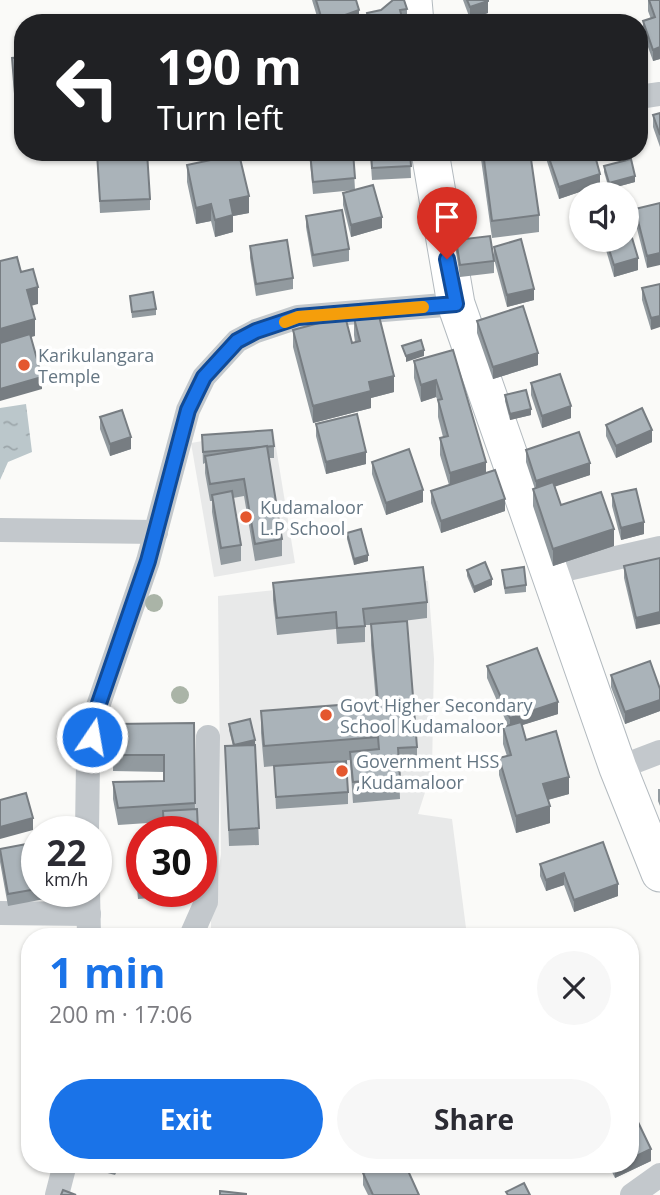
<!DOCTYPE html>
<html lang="en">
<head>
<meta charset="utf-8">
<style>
  :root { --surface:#fff; --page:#f7f7f7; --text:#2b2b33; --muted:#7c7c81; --accent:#1a73e8 }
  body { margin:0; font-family:"Open Sans",sans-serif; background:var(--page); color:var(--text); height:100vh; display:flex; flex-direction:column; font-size:26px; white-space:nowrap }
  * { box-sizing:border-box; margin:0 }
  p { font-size:23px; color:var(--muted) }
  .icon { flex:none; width:38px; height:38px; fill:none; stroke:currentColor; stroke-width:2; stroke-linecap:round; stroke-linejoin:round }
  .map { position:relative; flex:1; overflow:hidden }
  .details { position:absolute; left:21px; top:928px; width:618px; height:245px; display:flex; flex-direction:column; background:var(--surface); border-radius:28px; box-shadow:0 2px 5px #0004 }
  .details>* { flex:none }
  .guide { position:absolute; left:14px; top:14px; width:634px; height:147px; border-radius:28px; box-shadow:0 2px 5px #0004; background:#202124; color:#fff; overflow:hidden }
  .buttons { position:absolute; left:569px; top:182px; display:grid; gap:14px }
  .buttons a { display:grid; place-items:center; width:70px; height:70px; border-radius:50%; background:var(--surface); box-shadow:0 2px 5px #0004; font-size:35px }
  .speed { position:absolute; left:21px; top:816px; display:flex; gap:14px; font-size:35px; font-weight:700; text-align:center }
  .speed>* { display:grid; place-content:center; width:91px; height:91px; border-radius:50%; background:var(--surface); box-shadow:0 2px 5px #0004; line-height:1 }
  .speed small { font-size:18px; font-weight:400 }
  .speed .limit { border:10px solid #d22; background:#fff; color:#111 }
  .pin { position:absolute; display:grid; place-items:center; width:60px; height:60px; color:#fff; margin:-72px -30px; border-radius:50% 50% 50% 0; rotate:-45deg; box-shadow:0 0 7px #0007 }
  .pin .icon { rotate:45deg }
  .me { position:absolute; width:77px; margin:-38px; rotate:12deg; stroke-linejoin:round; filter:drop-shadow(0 0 5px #0008) }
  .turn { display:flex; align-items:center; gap:24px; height:147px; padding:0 28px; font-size:32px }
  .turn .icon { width:91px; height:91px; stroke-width:2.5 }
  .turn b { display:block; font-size:49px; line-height:60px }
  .round { display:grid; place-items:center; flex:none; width:74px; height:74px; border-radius:37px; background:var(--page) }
  .summary { display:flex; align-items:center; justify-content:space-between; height:119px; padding:0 28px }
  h1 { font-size:42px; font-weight:700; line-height:52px; color:var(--accent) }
  .primary-button { display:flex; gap:14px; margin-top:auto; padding:14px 28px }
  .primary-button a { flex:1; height:80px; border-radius:42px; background:var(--accent); color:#fff; font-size:28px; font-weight:700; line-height:80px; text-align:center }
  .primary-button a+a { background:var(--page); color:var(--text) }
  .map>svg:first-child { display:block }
  .built { fill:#e8e9e9 }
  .water { fill:url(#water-ripples) }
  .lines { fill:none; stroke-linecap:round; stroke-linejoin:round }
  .secondary-casing { stroke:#b3babf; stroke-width:39 }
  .minor { stroke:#c3c8cc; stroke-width:24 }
  .secondary { stroke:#fff; stroke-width:37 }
  .tree { fill:#aab4a7 }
  .wall { fill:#929a9f }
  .shaded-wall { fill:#777d82 }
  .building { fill:#aab3b9; stroke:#777d82; stroke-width:2 }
  .route-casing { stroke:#114b97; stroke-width:18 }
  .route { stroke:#1a73e8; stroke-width:12 }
  .slow { stroke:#f59e0b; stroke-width:12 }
  .poi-dot { fill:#e4572e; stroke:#fff; stroke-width:2.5 }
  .labels { text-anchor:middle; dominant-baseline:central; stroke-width:7; stroke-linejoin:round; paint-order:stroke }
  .poi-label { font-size:18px; fill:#657683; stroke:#fff; text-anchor:start }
</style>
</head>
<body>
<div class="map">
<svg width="660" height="1195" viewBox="0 0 660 1195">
  <defs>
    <pattern id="water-ripples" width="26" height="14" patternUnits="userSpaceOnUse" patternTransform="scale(1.75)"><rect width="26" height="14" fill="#bbc7cb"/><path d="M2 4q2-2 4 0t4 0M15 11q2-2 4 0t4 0" fill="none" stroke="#9ca6aa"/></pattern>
  </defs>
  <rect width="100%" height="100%" fill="#fafaf8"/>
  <g class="built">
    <polygon points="273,429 295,563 214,577 191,443"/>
    <polygon points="406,576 428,581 434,659 432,771 418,814 452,819 467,936 211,936 211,911 221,855 218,596"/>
  </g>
  <polygon class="water" points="26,404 32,452 8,462 0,480 0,408"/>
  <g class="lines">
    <g class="secondary-casing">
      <g id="secondary">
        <polyline points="413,0 415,23"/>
        <polyline points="430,152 456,304 618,768 660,873"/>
      </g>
    </g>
    <g class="minor">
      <polyline points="639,97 660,94"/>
      <polyline points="0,530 156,532"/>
      <polyline points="550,573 660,548"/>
      <polyline points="618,768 660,752"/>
      <polyline points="87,831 88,762 96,712 148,561 188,410 204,377 237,341 256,331 298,317 456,304"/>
      <polyline points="88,891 89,936"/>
      <polyline points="0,913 89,914"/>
      <polyline points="191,936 206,902 208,737"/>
      <polyline points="57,1195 65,1164"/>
      <polyline points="632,1195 660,1175"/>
    </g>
    <use href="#secondary" class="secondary"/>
  </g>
  <g class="tree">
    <circle cx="154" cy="603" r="9"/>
    <circle cx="180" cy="695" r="9"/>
  </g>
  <g class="wall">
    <polygon points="312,0 356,0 359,18 364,23 319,23"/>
    <polygon points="463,0 488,0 488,13 470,19"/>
    <polygon points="648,0 660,0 660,59 653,61 643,33 643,21 651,19 648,11"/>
    <polygon points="407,9 407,21 403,21 403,23 367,23 367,13"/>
    <polygon points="23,57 23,105 15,105 12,58"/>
    <polygon points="660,113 660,147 653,127 653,115"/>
    <polygon points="309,152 353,152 355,190 382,228 351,237 343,205 343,193 355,190 313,194"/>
    <polygon points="370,152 410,152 411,178 372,180"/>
    <polygon points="480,152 530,152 539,215 539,232 492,238"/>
    <polygon points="544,152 594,152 600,185 559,199"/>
    <polygon points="97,153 150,199 150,210 100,213"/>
    <polygon points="187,165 249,213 233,216 233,232 215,237 211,221 196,224 187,182"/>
    <polygon points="604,166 635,182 609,189 604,172"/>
    <polygon points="660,203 647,268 635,221 635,209"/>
    <polygon points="306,216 349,249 349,261 313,267 306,227"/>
    <polygon points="456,240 494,261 494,273 460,277 456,252"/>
    <polygon points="603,240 626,240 638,270 614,277"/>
    <polygon points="250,246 293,278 293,289 256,296 250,258"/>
    <polygon points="494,247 534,300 507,307 494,259"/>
    <polygon points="660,284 651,330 642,300 642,288"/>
    <polygon points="130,296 156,309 156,315 132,318"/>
    <polygon points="354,318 394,392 371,398 371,408 313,423 293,347 293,330 352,343 355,342 354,335"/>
    <polygon points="477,321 538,365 493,379 477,333"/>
    <polygon points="453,350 486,473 505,511 441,533 431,503 431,491 449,485 440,455 440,438 443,437 438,417 438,401 436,397 421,402 414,378 414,361"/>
    <polygon points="531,383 571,418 542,428 531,395"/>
    <polygon points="505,395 531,415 510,420 505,401"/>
    <polygon points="100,417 131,449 110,456 100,429"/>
    <polygon points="316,424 366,464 326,474 316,436"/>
    <polygon points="606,425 652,442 616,458 606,436"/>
    <polygon points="202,435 274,446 274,458 269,458 282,539 282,556 255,561 244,496 233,498 241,545 241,561 221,565 212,512 212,501 210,501 205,473 205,463 203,464"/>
    <polygon points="526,450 590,475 555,486 561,505 614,546 553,566 533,506 533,489 535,489 526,462"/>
    <polygon points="372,462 423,502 386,515 372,474"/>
    <polygon points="612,494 644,534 621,540 612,506"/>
    <polygon points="347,533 368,561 354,565 347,539"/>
    <polygon points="660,558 636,629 624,578 624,566"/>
    <polygon points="467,570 492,585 474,593 467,576"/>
    <polygon points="502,570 526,585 526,592 505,594"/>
    <polygon points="273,583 427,602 427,618 395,622 417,747 417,768 399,770 400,799 353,803 350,760 276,766 348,792 348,804 276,809 274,766 264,767 261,733 261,711 376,702 371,645 371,625 365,625 365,642 337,644 336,629 277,635 273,600"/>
    <polygon points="487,666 558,714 522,725 526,740 569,794 548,800 550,823 516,833 499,775 499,758 507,756 503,744 503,727 508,726 487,678"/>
    <polygon points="611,675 660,689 660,711 625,724 611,687"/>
    <polygon points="194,723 195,810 198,831 163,831 163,822 118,825 113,799 113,782 164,781 164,772 113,771 114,724"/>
    <polygon points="229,724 255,740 259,845 229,846 225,746 233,746 229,730"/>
    <polygon points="658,789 660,789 660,806 658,801"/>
    <polygon points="37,842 37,891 50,891 50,898 8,906 0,862 0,849"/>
    <polygon points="142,849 142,891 200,891 200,894 138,899 135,867 135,850"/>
    <polygon points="540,864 618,896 574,912 564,885 546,891 540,876"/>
    <polygon points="651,1161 615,1178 608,1164 630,1164"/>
    <polygon points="74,1164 118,1164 115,1175"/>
    <polygon points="363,1173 419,1195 368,1195 363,1185"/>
  </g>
  <g class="shaded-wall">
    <polygon points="488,1 488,13 470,19 470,7"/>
    <polygon points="359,10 359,22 358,23 323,23"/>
    <polygon points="660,47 660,59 653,61 653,50"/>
    <polygon points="600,174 600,185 559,199 559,187"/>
    <polygon points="635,176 635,182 609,189 609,183"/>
    <polygon points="249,196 249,213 233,216 233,232 215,237 215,220 230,200"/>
    <polygon points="211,204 211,221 196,224 196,208"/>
    <polygon points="382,217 382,228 351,237 351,225"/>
    <polygon points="660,253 660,265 647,268 647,256"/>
    <polygon points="638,258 638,270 614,277 614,265"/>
    <polygon points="38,287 38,304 27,307 27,290"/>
    <polygon points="534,289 534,300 507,307 507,295"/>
    <polygon points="660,316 660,327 651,330 651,318"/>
    <polygon points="35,319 35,336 0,346 0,329"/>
    <polygon points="424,350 424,356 406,362 406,356"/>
    <polygon points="538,353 538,365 493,379 493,367"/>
    <polygon points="394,376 394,392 371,398 371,408 313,423 313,406 369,382"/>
    <polygon points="42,377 42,389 0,401 0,389"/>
    <polygon points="436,380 436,397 421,402 421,385"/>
    <polygon points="571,406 571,418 542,428 542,416"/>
    <polygon points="531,409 531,415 510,420 510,414"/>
    <polygon points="652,430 652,442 616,458 616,446"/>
    <polygon points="131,437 131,449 110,456 110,444"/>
    <polygon points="366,452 366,464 326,474 326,462"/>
    <polygon points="486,462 486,479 450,490 450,473"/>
    <polygon points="590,463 590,475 536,493 536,481"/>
    <polygon points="423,490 423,502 386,515 386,503"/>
    <polygon points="505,499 505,511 441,533 441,521"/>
    <polygon points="644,522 644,534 621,540 621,528"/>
    <polygon points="614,529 614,546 553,566 553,549"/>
    <polygon points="368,555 368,561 354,565 354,559"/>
    <polygon points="492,579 492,585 474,593 474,587"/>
    <polygon points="660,612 660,624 636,629 636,618"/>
    <polygon points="660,700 660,711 625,724 625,712"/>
    <polygon points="558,702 558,714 510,729 510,718"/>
    <polygon points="255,740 255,746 234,751 234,745"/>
    <polygon points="569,777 569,794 543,801 543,784"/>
    <polygon points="550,806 550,823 516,833 516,816"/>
    <polygon points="33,818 33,830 0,839 0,827"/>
    <polygon points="564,873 564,885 546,891 546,880"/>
    <polygon points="618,884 618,896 574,912 574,900"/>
    <polygon points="651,1149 651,1161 615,1178 615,1167 621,1164 630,1164 630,1159"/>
    <polygon points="115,1164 118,1164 115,1175"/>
  </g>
  <g class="building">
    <polygon points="316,0 356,0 359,10 323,23"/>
    <polygon points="393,0 404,0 407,9 400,10 403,21 398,23 369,23 367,13 381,10"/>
    <polygon points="467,0 488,0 488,1 470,7"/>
    <polygon points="649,0 660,0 660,47 653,50 643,21 655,17"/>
    <polygon points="362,17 364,23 342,23"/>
    <polygon points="104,19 105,23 90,23"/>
    <polygon points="23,57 23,93 15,94 12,58"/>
    <polygon points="660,113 660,135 653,115"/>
    <polygon points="110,152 147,152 150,199 100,201 97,153"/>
    <polygon points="310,152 353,152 355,178 313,182"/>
    <polygon points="371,152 410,152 411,166 372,168"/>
    <polygon points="483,152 530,152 539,215 492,221"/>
    <polygon points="547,152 594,152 600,174 559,187"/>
    <polygon points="239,154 249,196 230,200 233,215 215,220 211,204 196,208 187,165"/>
    <polygon points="631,159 635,176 609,183 604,166"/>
    <polygon points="373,185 382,217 351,225 343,193"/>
    <polygon points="660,203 660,253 647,256 635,209"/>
    <polygon points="342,210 349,249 313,255 306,216"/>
    <polygon points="626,221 627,221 638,258 614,265 606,240 626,240"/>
    <polygon points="490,236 494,261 460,265 456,240"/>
    <polygon points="521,239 534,289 507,295 494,247"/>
    <polygon points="287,240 293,278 256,284 250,246"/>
    <polygon points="17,257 21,272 33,269 38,287 27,290 35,319 0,329 0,261"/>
    <polygon points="660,284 660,316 651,318 642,288"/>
    <polygon points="153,292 156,309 132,312 130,296"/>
    <polygon points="523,306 538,353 493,367 477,321"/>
    <polygon points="378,312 394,376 369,382 371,391 313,406 293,330 345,316 352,343 360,341 354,318"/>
    <polygon points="30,334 42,377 0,389 0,343"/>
    <polygon points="421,340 424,350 406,356 402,346"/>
    <polygon points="453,350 486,462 450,473 440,438 448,436 438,400 442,399 436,380 421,385 414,361"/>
    <polygon points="560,374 571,406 542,416 531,383"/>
    <polygon points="526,390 531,409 510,414 505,395"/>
    <polygon points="642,408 652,430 616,446 606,425"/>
    <polygon points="122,410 131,437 110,444 100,417"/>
    <polygon points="357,414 366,452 326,462 316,424"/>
    <polygon points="272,430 274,446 203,452 202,435"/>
    <polygon points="579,432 590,463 536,481 526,450"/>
    <polygon points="267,446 282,539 255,544 244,479 210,484 205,456"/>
    <polygon points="409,449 423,490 386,503 372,462"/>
    <polygon points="495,470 505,499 441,521 431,491"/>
    <polygon points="553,482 561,505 601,492 614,529 553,549 533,489"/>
    <polygon points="636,489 644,522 621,528 612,494"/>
    <polygon points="232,491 241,545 221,548 212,495"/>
    <polygon points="361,529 368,555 354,559 347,533"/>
    <polygon points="660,558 660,612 636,618 624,566"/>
    <polygon points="485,562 492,579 474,587 467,570"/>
    <polygon points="423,567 427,602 363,609 365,626 337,628 336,612 277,618 273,583"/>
    <polygon points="524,567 526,585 505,588 502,570"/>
    <polygon points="407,621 417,747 398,748 400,778 353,782 350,752 379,749 378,737 264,746 261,711 378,702 371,624"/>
    <polygon points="537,648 558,702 510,718 487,666"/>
    <polygon points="650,661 660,689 660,700 625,712 611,675"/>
    <polygon points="250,719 255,740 234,745 229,724"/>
    <polygon points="521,722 526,740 556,731 569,777 543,784 550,806 516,816 499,758 511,755 503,727"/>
    <polygon points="194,723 195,803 118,808 113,782 164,781 164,755 113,755 114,724"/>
    <polygon points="255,745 259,828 229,830 225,746"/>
    <polygon points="346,761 348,792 276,797 274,766"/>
    <polygon points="26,793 33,818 0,827 0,800"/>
    <polygon points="197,809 198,831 164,831 163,811"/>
    <polygon points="37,842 37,889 8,894 0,849"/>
    <polygon points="603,842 618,884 574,900 564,873 546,880 540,864"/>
    <polygon points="142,849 142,882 138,883 135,850"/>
    <polygon points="637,1120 651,1149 630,1159 630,1123"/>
    <polygon points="384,1164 405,1164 419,1195 373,1195 363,1173"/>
    <polygon points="524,1183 530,1195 508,1195 506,1192"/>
    <polygon points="63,1190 76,1195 61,1195"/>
    <polygon points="220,1191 246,1194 246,1195 220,1195"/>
  </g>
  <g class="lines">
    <g class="route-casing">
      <polyline id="route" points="92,737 96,712 148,561 188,410 204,377 237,341 256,331 298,317 456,304 447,259"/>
    </g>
    <use href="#route" class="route"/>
    <polyline class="slow" points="285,322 298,317 423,307"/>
  </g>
  <g class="poi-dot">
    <circle cx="24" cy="365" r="7"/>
    <circle cx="246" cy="517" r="7"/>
    <circle cx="326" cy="715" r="7"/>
    <circle cx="342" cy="771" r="7"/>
  </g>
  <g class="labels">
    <g class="poi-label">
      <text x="38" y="355">Karikulangara<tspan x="38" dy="21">Temple</tspan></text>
      <text x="260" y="507">Kudamaloor<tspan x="260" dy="21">L.P School</tspan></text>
      <text x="340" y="705">Govt Higher Secondary<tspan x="340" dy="21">School Kudamaloor</tspan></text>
      <text x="356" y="761">Government HSS<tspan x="356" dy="21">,Kudamaloor</tspan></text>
    </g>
  </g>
</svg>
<div class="buttons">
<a><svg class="icon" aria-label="sound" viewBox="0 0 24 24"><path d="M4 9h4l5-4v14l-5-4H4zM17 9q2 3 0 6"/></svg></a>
</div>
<div class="speed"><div>22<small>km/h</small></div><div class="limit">30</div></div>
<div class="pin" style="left:447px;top:259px;background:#d93025"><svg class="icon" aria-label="arrive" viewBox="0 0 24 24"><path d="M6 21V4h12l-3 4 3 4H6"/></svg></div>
<svg class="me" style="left:92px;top:737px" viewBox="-20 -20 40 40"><circle r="17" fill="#1a73e8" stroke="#fff" stroke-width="3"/><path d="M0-11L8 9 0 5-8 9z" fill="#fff"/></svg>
<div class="guide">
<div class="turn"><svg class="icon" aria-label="left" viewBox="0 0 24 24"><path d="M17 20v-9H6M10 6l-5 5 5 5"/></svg><div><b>190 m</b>Turn left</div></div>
</div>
<section class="details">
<div class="summary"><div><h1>1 min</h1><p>200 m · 17:06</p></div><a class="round"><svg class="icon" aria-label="close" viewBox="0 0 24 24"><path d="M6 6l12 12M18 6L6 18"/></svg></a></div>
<div class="primary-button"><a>Exit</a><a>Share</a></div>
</section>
</div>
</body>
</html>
